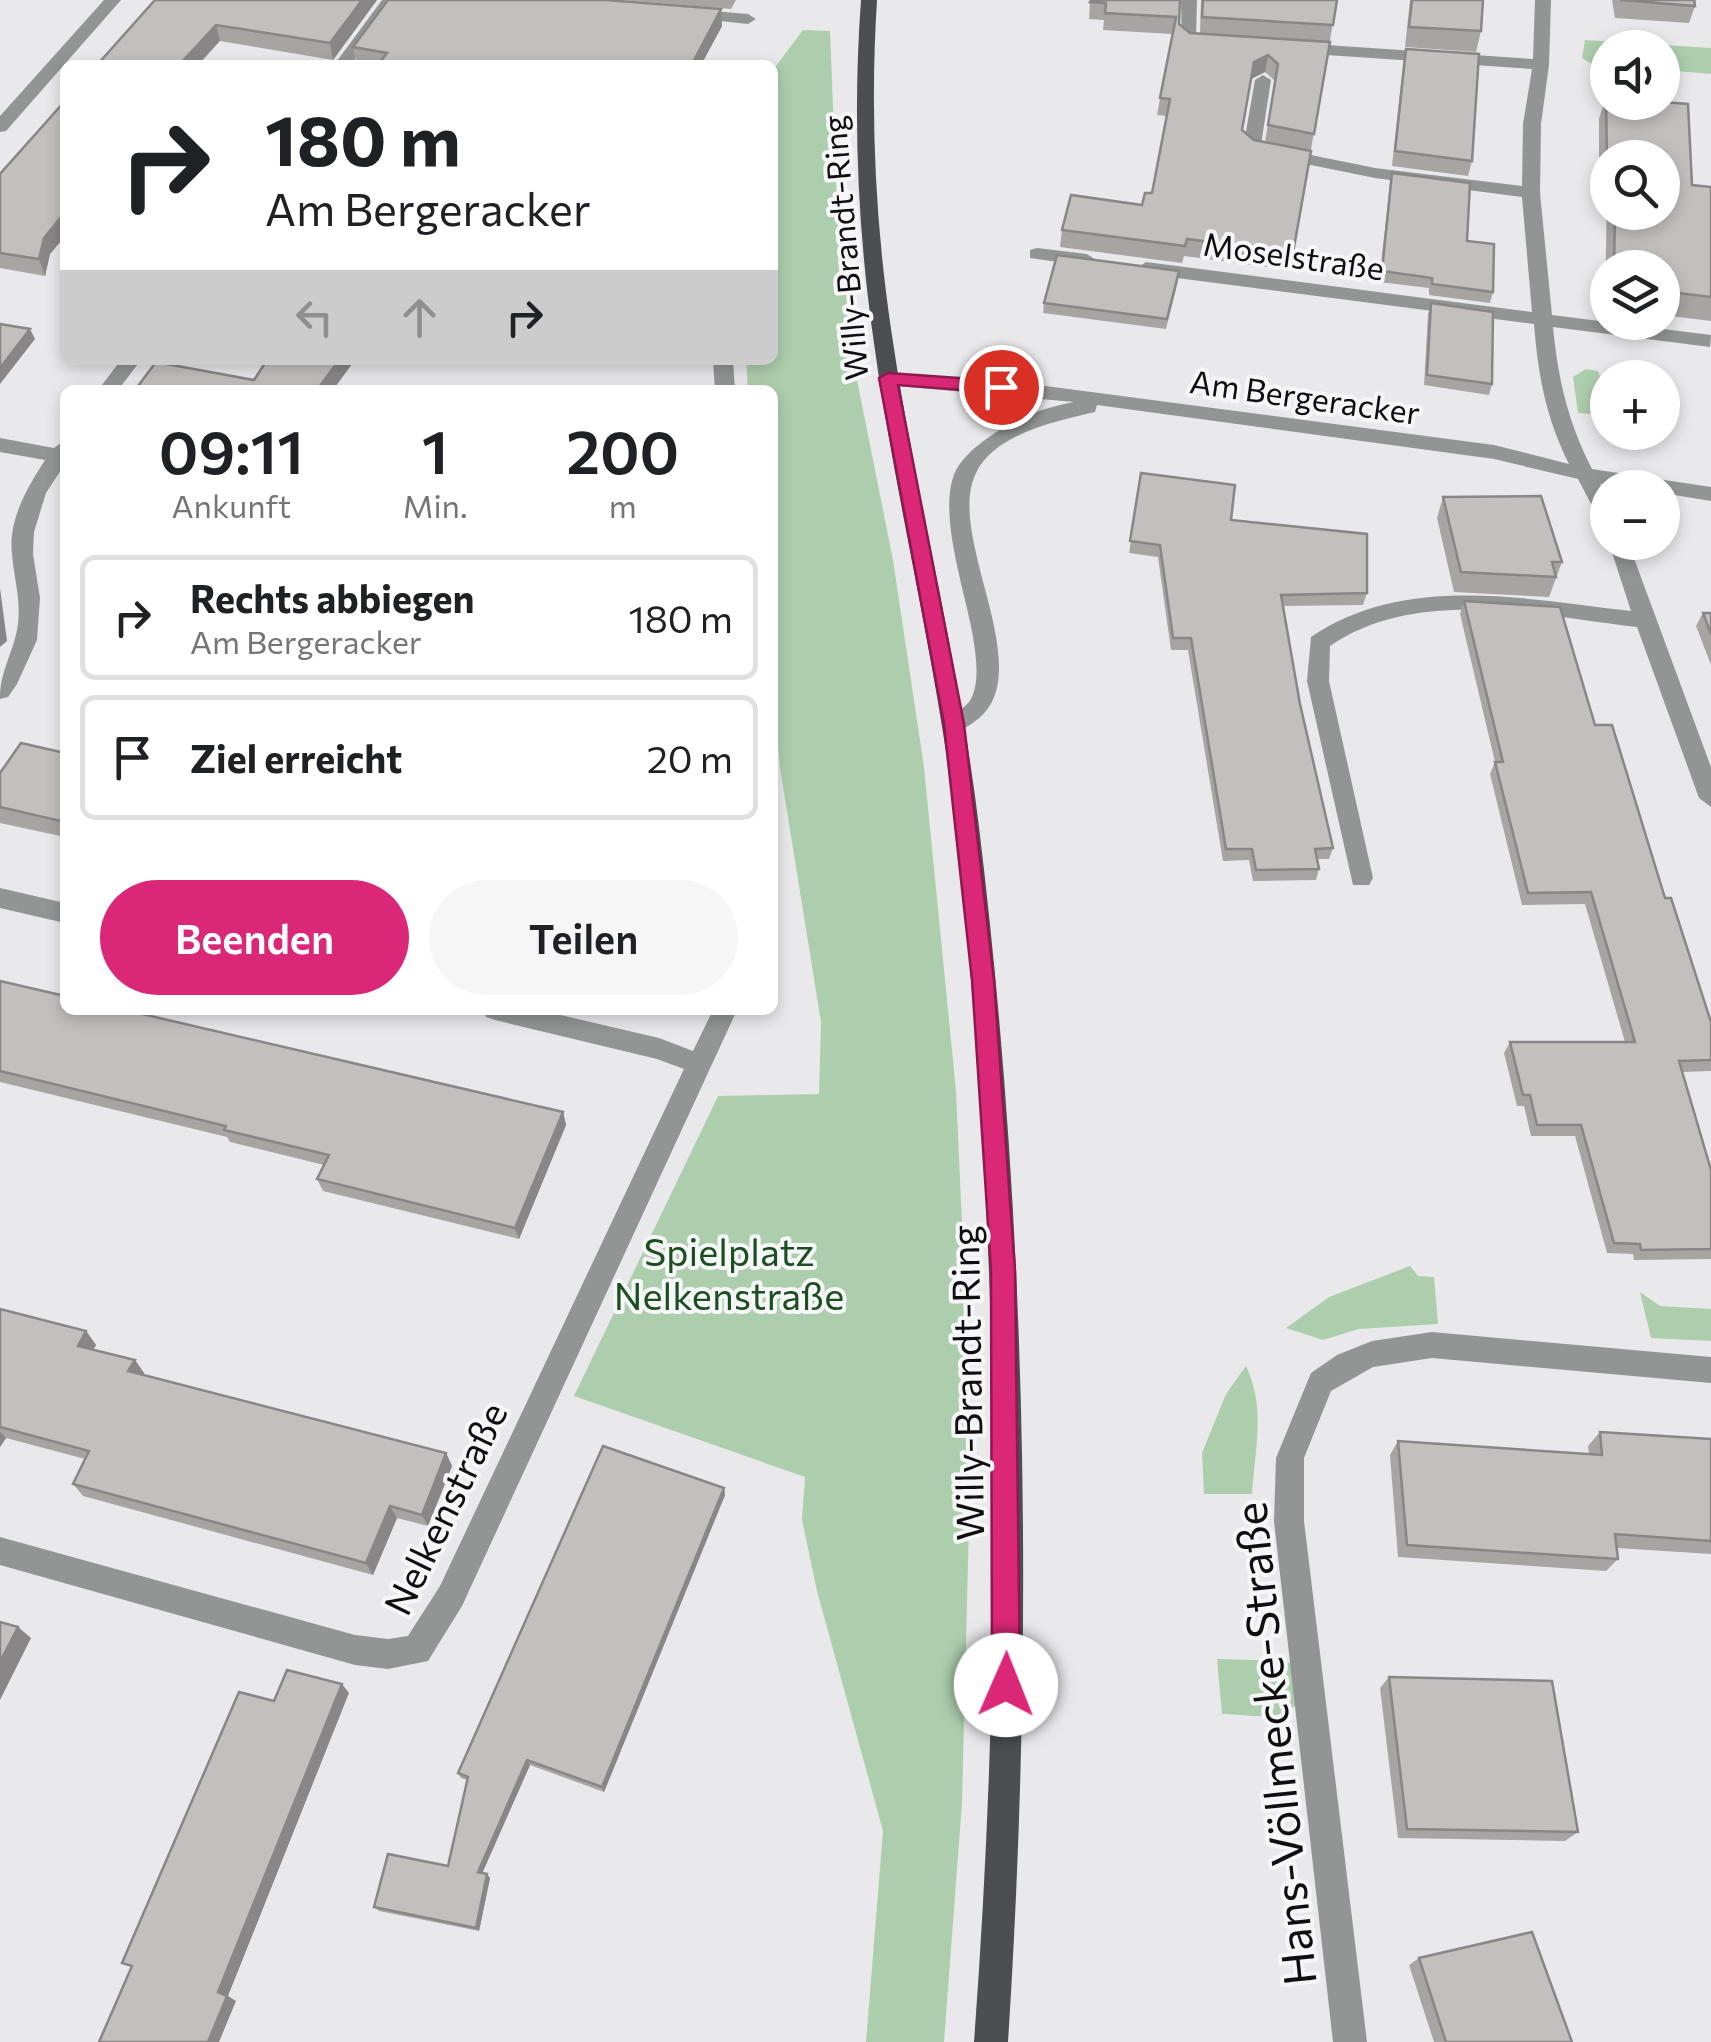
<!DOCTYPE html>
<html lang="de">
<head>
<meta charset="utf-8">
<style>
  :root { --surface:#fff; --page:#f6f6f6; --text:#202124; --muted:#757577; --line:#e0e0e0; --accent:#db2777 }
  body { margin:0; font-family:Commissioner,sans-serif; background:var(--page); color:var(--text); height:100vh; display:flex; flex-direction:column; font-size:38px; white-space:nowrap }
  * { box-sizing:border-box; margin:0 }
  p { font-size:32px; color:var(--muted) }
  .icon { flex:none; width:55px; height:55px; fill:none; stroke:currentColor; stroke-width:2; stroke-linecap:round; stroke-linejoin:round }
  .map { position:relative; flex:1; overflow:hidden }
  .sheet { position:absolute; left:60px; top:385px; width:718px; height:630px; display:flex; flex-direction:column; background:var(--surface); border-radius:15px; box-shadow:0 5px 15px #0003 }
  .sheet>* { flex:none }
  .banner { position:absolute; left:60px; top:60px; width:718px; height:305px; border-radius:15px; box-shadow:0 5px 15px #0003; background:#fff; color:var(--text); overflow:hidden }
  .controls { position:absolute; left:1590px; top:30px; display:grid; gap:20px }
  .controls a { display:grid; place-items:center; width:90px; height:90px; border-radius:50%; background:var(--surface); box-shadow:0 5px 15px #0003; font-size:50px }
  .pin { position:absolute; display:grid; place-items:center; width:85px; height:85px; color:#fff; margin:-42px; border:5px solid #fff; border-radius:50%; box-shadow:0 2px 10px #0007 }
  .me { position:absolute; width:110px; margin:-55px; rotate:1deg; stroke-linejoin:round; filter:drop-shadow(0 0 8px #0008) }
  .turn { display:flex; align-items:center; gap:35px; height:210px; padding:0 40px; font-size:45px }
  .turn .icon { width:130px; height:130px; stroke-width:2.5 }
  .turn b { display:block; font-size:70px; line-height:85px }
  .lanes { display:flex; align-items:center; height:95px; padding:0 40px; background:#0003; justify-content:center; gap:50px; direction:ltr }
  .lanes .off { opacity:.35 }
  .eta { display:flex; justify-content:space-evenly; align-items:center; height:170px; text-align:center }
  .eta b { font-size:60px; font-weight:600; line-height:70px }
  .cta { display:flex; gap:20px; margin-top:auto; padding:20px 40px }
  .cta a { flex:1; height:115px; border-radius:60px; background:var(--accent); color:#fff; font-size:40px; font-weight:600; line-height:115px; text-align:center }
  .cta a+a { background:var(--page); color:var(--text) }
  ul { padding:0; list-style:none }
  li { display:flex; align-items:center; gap:30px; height:125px; margin:0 20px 15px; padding:0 20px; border:5px solid var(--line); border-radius:15px }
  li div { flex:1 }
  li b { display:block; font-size:38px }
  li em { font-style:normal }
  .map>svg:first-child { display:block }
  .green { fill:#adcead }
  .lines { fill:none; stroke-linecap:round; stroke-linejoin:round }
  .minor { fill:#939494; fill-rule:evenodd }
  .major { fill:#4d4e4f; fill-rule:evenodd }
  .wall { fill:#a7a4a4; fill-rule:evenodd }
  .shaded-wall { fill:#888686 }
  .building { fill:#c2bfbf; stroke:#888686; stroke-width:2.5 }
  .route { fill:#db2777; stroke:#8e194d; stroke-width:2.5 }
  .labels { text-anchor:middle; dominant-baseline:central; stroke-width:8; stroke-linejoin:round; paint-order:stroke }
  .far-street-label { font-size:32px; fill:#0f0f10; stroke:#f6f6f9 }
  .park-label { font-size:38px; fill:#1c4f1f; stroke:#f6f6f9 }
  .street-label { font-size:38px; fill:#0f0f10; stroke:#f6f6f9 }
  .near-street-label { font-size:45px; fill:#0f0f10; stroke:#f6f6f9 }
</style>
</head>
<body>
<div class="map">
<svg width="1711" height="2042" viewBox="0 0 1711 2042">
  <rect width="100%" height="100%" fill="#e9e9ec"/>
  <g class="green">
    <polygon points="803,30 830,31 837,207 853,360 893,560 924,767 956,1091 968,1356 970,1482 962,1803 944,2042 866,2042 883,1831 817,1591 802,1520 805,1477 574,1396 718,1096 819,1094 821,1022 780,768 773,680 772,390 748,390 746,360 772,360 773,70"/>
    <polygon points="1585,40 1711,48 1711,74 1663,70 1662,48 1608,48 1607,67 1595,66 1582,58"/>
    <polygon points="1586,369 1598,371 1607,399 1607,415 1578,413 1573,377"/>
    <polygon points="1410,1266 1418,1276 1434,1277 1438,1324 1359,1329 1323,1340 1286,1328 1329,1297"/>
    <polygon points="1640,1292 1660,1306 1711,1309 1711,1341 1651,1338"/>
    <path d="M1246 1366C1266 1408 1255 1450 1252 1494H1204L1202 1453 1226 1394Z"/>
    <path d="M1217 1659 1287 1661 1292 1665 1297 1703C1283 1723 1245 1714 1222 1714Z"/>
  </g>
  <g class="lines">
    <g class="minor">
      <polygon points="104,0 121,0 6,131 0,132 0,116"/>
      <polygon points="382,0 398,0 351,65 334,65"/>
      <polygon points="1181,0 1197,0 1196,37 1218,39 1218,47 1182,45"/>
      <path d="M1535 0H1551L1549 65 1541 124 1540 193 1552 315 1711 335 1710 347 1553 327C1558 379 1568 422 1592 469L1711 487V501L1662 493V488L1600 484 1608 497V525L1601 523 1578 479 1494 459 1097 405 1095 412C1058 421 995 433 976 473 944 538 1043 674 974 722 964 729 957 733 946 730L943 724C950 713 965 710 971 699 980 681 976 656 973 637 966 593 936 511 956 470 965 454 980 443 995 433 1019 417 1046 407 1074 402L888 385 878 379 881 375 1038 385 1494 445 1569 464C1546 418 1538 375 1534 324L1146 274 1137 268 1146 262 1532 312 1522 197 1375 178 1252 153 1243 148 1255 80 1263 75 1271 80 1261 145 1375 168 1522 186 1523 124 1532 69 1297 53 1289 48 1297 43 1533 59Z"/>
      <polygon points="689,9 748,14 756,19 748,24 683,17 681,14"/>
      <polygon points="1037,248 1087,254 1096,260 1087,266 1030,258 1030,250"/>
      <polygon points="121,360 141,360 118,390 98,390"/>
      <polygon points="713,360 733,360 735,390 715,390"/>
      <path d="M0 438 54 448 65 440V464L46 493 34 532 33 554 40 598 37 640 17 684 8 697 0 699C0 669 14 653 18 624 21 600 14 578 12 554 8 520 27 488 45 460L0 452Z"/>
      <path d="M1608 540 1628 542 1711 767V807L1699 798 1637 627C1539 616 1417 586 1330 646L1329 681 1373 878 1369 885H1353L1307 681 1311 637C1405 573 1525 599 1631 611Z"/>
      <polygon points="0,888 65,903 65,923 0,908"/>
      <polygon points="483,1010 539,1010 659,1038 693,1051 713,1010 737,1010 462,1606 428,1661 388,1669 355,1665 0,1565 0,1537 355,1635 388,1639 408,1636 440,1586 684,1069 657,1059 495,1020 486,1017"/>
      <polygon points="1432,1332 1711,1357 1711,1383 1432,1358 1373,1367 1331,1391 1304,1458 1304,1521 1367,2042 1333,2042 1274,1521 1276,1458 1311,1373 1337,1355 1372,1341"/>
    </g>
    <path class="major" d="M861 0H877C870 110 875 220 891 329 915 496 959 659 979 827 1028 1229 1034 1638 1008 2042H974C1004 1638 1001 1230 956 827 937 659 894 496 872 329 857 219 853 110 861 0Z"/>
  </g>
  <g class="wall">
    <polygon points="155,0 377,0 333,60 220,41"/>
    <polygon points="622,0 736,0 731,9"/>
    <path d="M1090 0H1180L1179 24 1190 33H1200L1201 0H1337L1290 270 1184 256 1182 263 1060 247 1062 230 1142 205 1152 193 1167 116 1157 115 1172 34 1103 30 1104 20 1089 19ZM1265 72 1275 81 1265 142 1254 140 1242 130 1251 79Z"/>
    <polygon points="1410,0 1483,0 1481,31 1476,52 1405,47"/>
    <polygon points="1612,0 1696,0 1695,6 1689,23 1615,18"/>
    <polygon points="722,26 701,65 365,65 357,64 353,47"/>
    <polygon points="1406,49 1472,161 1468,176 1392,166 1403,64"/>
    <path d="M1606 96 1692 185 1711 187V321L1662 315V268H1608V308H1605L1607 186 1599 185V119ZM1608 158H1662V212H1608Z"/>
    <polygon points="65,101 65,236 50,254 45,276 0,268 0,174"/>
    <polygon points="1392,173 1467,241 1493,292 1490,303 1429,295 1429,288 1379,282 1390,184"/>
    <polygon points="1178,281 1166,329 1043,313 1044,303"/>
    <polygon points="1431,303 1492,384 1489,395 1424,385 1428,314"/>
    <polygon points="1141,473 1367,593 1363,605 1283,606 1300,704 1333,848 1329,859 1318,859 1319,869 1316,880 1253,881 1249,860 1223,861 1188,650 1171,650 1158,557 1129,553"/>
    <polygon points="1443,497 1562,562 1549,597 1454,592 1437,518"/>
    <polygon points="1464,601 1595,725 1665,898 1711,1022 1711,1071 1682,1072 1711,1170 1711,1259 1634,1260 1633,1254 1607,1253 1575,1136 1531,1136 1524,1106 1517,1106 1504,1053 1510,1042 1625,1042 1585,904 1522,905 1490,774 1495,762 1460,614"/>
    <polygon points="1703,613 1711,613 1711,665 1696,626"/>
    <polygon points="65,753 65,837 0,823 0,773"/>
    <polygon points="0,981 563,1112 566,1125 519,1239 323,1191 317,1179 324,1165 230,1142 227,1137 0,1082"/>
    <polygon points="0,1309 86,1331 96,1345 93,1350 135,1360 144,1373 143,1375 446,1453 452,1466 428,1526 397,1518 373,1575 83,1496 73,1484 85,1459 6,1438 0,1447"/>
    <polygon points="1600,1432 1711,1439 1711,1554 1617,1548 1618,1559 1606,1571 1398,1557 1390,1455 1398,1441 1589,1454 1588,1446"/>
    <polygon points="724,1488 725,1495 604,1792 530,1765 482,1873 490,1878 479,1931 379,1911 374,1907 448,1866 467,1780 461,1778 458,1773"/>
    <polygon points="1389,1677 1578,1832 1565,1841 1398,1838 1380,1688"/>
    <polygon points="1419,1958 1572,2042 1434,2042 1409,1965"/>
  </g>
  <g class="shaded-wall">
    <polygon points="362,0 377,0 333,60 330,43"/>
    <polygon points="721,9 722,26 701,65 692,65"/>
    <polygon points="216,25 220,41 198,65 179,65"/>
    <polygon points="1268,55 1265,72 1251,79 1254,62"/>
    <polygon points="65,212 65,236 50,254 45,276 39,259 44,238"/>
    <polygon points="30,329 35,339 0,384 0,368"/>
    <polygon points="339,360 355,360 333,390 317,390"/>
    <polygon points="0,588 7,641 0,647"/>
    <polygon points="563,1112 566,1125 519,1239 515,1228"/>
    <polygon points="86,1331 96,1345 88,1359 78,1346"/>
    <polygon points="135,1360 144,1373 138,1385 128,1371"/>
    <polygon points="0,1432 6,1438 0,1447"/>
    <polygon points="446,1453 452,1466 428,1526 422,1515"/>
    <polygon points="724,1488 725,1495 604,1792 602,1787"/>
    <polygon points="390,1506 397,1518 373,1575 366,1563"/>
    <polygon points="18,1627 31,1638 0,1700 0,1662"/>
    <polygon points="342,1684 349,1693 228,1996 236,2001 219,2042 208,2042 218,1992"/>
    <polygon points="527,1760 530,1765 481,1876 478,1872"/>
    <polygon points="487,1874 490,1878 479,1931 476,1928"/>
  </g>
  <g class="building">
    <polygon points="155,0 362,0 330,43 216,25 179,65 97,65"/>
    <polygon points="388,0 606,0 721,9 692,64 681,62 679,65 378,65 387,53 353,47"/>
    <polygon points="1091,0 1180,0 1179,24 1190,33 1330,42 1314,134 1268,125 1278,64 1268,55 1254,62 1242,130 1254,140 1311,151 1293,253 1187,239 1185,246 1062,230 1071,195 1142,205 1145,193 1152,193 1170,99 1160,98 1176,17 1105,13 1106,3 1090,2"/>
    <polygon points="1203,0 1337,0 1333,25 1202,17"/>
    <polygon points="1412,0 1483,0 1481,31 1409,27"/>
    <polygon points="1620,0 1694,0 1695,6 1621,0"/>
    <polygon points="1406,49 1479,54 1472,161 1395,151"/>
    <polygon points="1606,96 1608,102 1662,102 1688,104 1692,185 1711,187 1711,297 1662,291 1662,268 1614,268 1615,212 1662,212 1662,158 1608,158 1607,162"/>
    <polygon points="65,101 65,212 44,238 39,259 0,253 0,174"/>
    <polygon points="1392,173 1470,183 1467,241 1494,244 1493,292 1432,284 1432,278 1382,271"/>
    <polygon points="1057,255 1179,271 1167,319 1044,303"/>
    <polygon points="1431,303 1493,312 1492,384 1427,375"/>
    <polygon points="0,324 30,329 0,368"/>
    <polygon points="267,360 339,360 317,390 135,390 156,362 254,380"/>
    <polygon points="1141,473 1235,485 1231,520 1367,534 1367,593 1281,595 1300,704 1333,848 1315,849 1319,869 1256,870 1252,849 1226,849 1191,638 1173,638 1160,545 1130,541"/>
    <polygon points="1541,496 1562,562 1552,562 1556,577 1461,572 1443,497"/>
    <polygon points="1464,601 1560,607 1595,725 1612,725 1665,898 1671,898 1711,1022 1711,1060 1679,1061 1711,1170 1711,1249 1641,1250 1640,1244 1614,1243 1581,1125 1537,1125 1530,1095 1523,1095 1510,1042 1635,1042 1591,892 1528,893 1495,762 1503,762"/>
    <polygon points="1703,613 1711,613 1711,634"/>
    <polygon points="21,743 65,753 65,822 0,807 0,773"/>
    <polygon points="0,981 65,996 65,1010 125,1010 563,1112 515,1228 317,1179 329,1155 224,1130 226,1126 0,1071"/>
    <polygon points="0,1309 86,1331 78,1346 135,1360 128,1371 446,1453 422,1515 390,1506 366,1563 73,1484 89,1451 0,1427"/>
    <polygon points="1600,1432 1711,1439 1711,1541 1615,1534 1618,1559 1407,1545 1398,1441 1602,1455"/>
    <polygon points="603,1446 724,1488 602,1787 527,1760 478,1872 487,1874 476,1928 374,1907 388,1854 448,1866 468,1777 458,1773"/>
    <polygon points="0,1622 18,1627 0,1662"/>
    <polygon points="287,1670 342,1684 218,1992 227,1996 208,2042 99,2042 132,1966 122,1963 239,1692 274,1701"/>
    <polygon points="1389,1677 1552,1681 1578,1832 1407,1829"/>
    <polygon points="1532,1932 1572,2042 1446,2042 1419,1958"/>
  </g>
  <polygon class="route" points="888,373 1001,381 1010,387 1001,393 898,385 964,724 994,980 1015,1270 1020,1685 1016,1695 1006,1699 996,1695 992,1685 991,1270 972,980 944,724 879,378"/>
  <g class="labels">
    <g class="far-street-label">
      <text transform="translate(844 248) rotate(-95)">Willy-Brandt-Ring</text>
      <text transform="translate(1294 255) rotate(8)">Moselstraße</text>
      <text transform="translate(1305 396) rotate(8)">Am Bergeracker</text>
    </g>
    <g class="park-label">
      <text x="729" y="1250">Spielplatz<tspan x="729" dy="44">Nelkenstraße</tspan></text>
    </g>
    <g class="street-label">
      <text transform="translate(966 1383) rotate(-91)">Willy-Brandt-Ring</text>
      <text transform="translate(444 1508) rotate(-64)">Nelkenstraße</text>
    </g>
    <g class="near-street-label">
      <text transform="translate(1273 1744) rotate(-96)">Hans-Völlmecke-Straße</text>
    </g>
  </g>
</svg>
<div class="controls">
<a><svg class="icon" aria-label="sound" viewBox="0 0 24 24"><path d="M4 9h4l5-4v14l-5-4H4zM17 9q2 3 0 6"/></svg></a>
<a><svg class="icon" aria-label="search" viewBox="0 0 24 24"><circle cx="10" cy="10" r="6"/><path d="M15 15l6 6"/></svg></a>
<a><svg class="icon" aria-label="layers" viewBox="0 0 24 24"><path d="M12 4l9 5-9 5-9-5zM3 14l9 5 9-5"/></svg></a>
<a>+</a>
<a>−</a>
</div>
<div class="pin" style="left:1001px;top:387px;background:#d93025"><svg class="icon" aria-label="arrive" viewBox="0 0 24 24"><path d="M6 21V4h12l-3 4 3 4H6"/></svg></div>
<svg class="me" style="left:1006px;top:1685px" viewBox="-20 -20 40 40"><circle r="19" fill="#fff"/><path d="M0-13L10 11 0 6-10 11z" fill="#db2777"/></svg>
<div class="banner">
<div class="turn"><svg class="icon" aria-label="right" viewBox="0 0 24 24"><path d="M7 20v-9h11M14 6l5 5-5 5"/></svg><div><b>180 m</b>Am Bergeracker</div></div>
<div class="lanes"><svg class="icon off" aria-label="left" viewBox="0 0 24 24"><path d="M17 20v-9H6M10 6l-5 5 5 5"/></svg><svg class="icon off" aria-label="ahead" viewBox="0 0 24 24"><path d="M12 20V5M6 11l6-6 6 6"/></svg><svg class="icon" aria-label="right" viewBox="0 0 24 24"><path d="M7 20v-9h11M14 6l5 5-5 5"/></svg></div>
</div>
<section class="sheet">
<div class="eta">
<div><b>09:11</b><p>Ankunft</p></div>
<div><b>1</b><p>Min.</p></div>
<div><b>200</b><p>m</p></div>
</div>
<ul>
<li><svg class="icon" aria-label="right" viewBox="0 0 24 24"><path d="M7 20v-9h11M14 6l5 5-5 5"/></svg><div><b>Rechts abbiegen</b><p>Am Bergeracker</p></div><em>180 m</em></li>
<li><svg class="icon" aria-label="arrive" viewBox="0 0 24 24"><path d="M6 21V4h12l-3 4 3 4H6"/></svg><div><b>Ziel erreicht</b></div><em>20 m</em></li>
</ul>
<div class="cta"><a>Beenden</a><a>Teilen</a></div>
</section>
</div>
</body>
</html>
